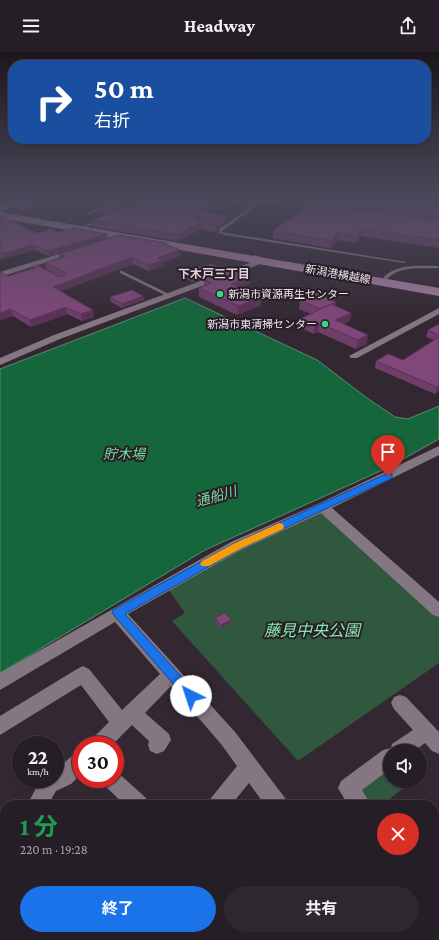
<!DOCTYPE html>
<html lang="ja">
<head>
<meta charset="utf-8">
<style>
  :root { --surface:#261e26; --page:#2e272e; --text:#f1f3f6; --muted:#a4a2a7; --line:#423c43; --accent:#1a73e8 }
  body { margin:0; font-family:"Crimson Pro","Noto Sans JP",serif; background:var(--page); color:var(--text); height:100vh; display:flex; flex-direction:column; font-size:15px; white-space:nowrap }
  * { box-sizing:border-box; margin:0 }
  p { font-size:13px; color:var(--muted) }
  .icon { flex:none; width:22px; height:22px; fill:none; stroke:currentColor; stroke-width:2; stroke-linecap:round; stroke-linejoin:round }
  .map { position:relative; flex:1; overflow:hidden }
  .drawer { position:absolute; left:0px; top:748px; width:439px; height:140px; display:flex; flex-direction:column; background:var(--surface); border-radius:16px 16px 0 0; box-shadow:0 1px 3px #0004,0 0 0 1px var(--line) }
  .drawer>* { flex:none }
  .top-card { position:absolute; left:8px; top:8px; width:423px; height:84px; border-radius:16px; box-shadow:0 1px 3px #0004,0 0 0 1px var(--line); background:#1a4fa0; color:#fff; overflow:hidden }
  .controls { position:absolute; left:383px; top:692px; display:grid; gap:8px }
  .controls a { display:grid; place-items:center; width:44px; height:44px; border-radius:50%; background:var(--surface); box-shadow:0 1px 3px #0004,0 0 0 1px var(--line); font-size:20px }
  .speed { position:absolute; left:12px; top:684px; display:flex; gap:8px; font-size:20px; font-weight:700; text-align:center }
  .speed>* { display:grid; place-content:center; width:52px; height:52px; border-radius:50%; background:var(--surface); box-shadow:0 1px 3px #0004,0 0 0 1px var(--line); line-height:1 }
  .speed small { font-size:10px; font-weight:400 }
  .speed .limit { border:6px solid #d22; background:#fff; color:#111 }
  .pin { position:absolute; display:grid; place-items:center; width:34px; height:34px; color:#fff; margin:-41px -17px; border-radius:50% 50% 50% 0; rotate:-45deg; box-shadow:0 0 4px #0007 }
  .pin .icon { rotate:45deg }
  .me { position:absolute; width:44px; margin:-22px; rotate:319deg; stroke-linejoin:round; filter:drop-shadow(0 0 3px #0008) }
  .turn { display:flex; align-items:center; gap:14px; height:84px; padding:0 20px; font-size:18px }
  .turn .icon { width:52px; height:52px; stroke-width:2.5 }
  .turn b { display:block; font-size:28px; line-height:34px }
  .round { display:grid; place-items:center; flex:none; width:42px; height:42px; border-radius:21px; background:var(--page) }
  .head { display:flex; align-items:center; justify-content:space-between; height:68px; padding:0 20px }
  h1 { font-size:24px; font-weight:700; line-height:30px; color:#1e9e55 }
  .primary-button { display:flex; gap:8px; margin-top:auto; padding:8px 20px }
  .primary-button a { flex:1; height:46px; border-radius:24px; background:var(--accent); color:#fff; font-size:16px; font-weight:700; line-height:46px; text-align:center }
  .primary-button a+a { background:var(--page); color:var(--text) }
  header { display:flex; justify-content:space-between; align-items:center; height:52px; padding:0 20px; background:var(--surface); font-size:18px; font-weight:700 }
  .map>svg:first-child { display:block }
  .green { fill:#30583e }
  .water { fill:#15663a; stroke:#568c6f }
  .lines { fill:none; stroke-linecap:round; stroke-linejoin:round }
  .lane { fill:#857782; fill-rule:evenodd }
  .street { fill:#857782; fill-rule:evenodd }
  .secondary { fill:#857782; fill-rule:evenodd }
  .primary { fill:#a47c9e; fill-rule:evenodd }
  .wall { fill:#6e3e69 }
  .shaded-wall { fill:#5a3255 }
  .building { fill:#80487a; stroke:#5a3255 }
  .route { fill:#1a73e8; stroke:#114b97 }
  .slow { fill:#f59e0b }
  .poi-dot { fill:#37d880; stroke:#291e28; stroke-width:1.5 }
  .labels { text-anchor:middle; dominant-baseline:central; stroke-width:4; stroke-linejoin:round; paint-order:stroke }
  .far-street-label { font-size:11px; fill:#eee6ec; stroke:#291e28 }
  .far-poi-label { font-size:11px; fill:#eee6ec; stroke:#291e28; text-anchor:start }
  .far-neighbourhood-label { font-size:12px; font-weight:bold; fill:#dfd1dd; stroke:#291e28 }
  .water-label { font-size:14px; font-style:italic; fill:#76dc9b; stroke:#291e28 }
  .near-park-label { font-size:16px; font-style:italic; fill:#84e9a7; stroke:#291e28 }
</style>
</head>
<body>
<header><svg class="icon" aria-label="menu" viewBox="0 0 24 24"><path d="M4 6h16M4 12h16M4 18h16"/></svg>Headway<svg class="icon" aria-label="share" viewBox="0 0 24 24"><path d="M12 15V3M7 8l5-5 5 5M5 13v7h14v-7"/></svg></header>
<div class="map">
<svg width="439" height="888" viewBox="0 0 439 888">
  <rect width="100%" height="100%" fill="#332832"/>
  <g class="green">
    <polygon points="323,455 439,559 439,611 298,709 172,569 185,561 166,534"/>
    <polygon points="390,714 390,729 411,730 382,753 369,753 357,738"/>
  </g>
  <polygon class="water" points="185,246 317,308 367,346 395,365 408,367 439,354 439,387 387,416 205,498 0,621 0,317"/>
  <g class="lines">
    <g class="lane">
      <polygon points="124,146 128,146 90,162 87,161"/>
      <polygon points="245,146 262,147 317,156 315,157 262,149 221,180 406,210 404,211 225,183 218,181 220,177 219,175 222,175 259,149 246,147"/>
      <polygon points="100,167 103,168 85,176 82,175"/>
      <path d="M439 214V216C422 217 399 213 387 227L383 226C396 211 421 214 439 214Z"/>
      <polygon points="120,219 122,219 171,243 167,244 120,221"/>
    </g>
    <g class="street">
      <polygon points="72,198 79,200 0,225 0,220"/>
      <polygon points="254,203 261,205 258,213 60,287 0,313 0,306 54,283 252,210"/>
      <polygon points="439,256 439,262 357,306 351,306 349,304"/>
      <polygon points="439,394 439,403 332,456 439,550 439,565 433,563 321,461 241,498 128,562 235,680 285,746 288,753 265,753 249,731 231,753 208,753 211,746 237,714 221,692 171,634 145,661 169,682 171,688 164,699 157,702 150,699 148,693 149,689 132,673 112,693 90,693 92,687 109,670 81,633 0,683 0,664 77,617 83,614 89,617 122,658 160,622 115,570 0,638 0,621 231,490 318,452"/>
      <polygon points="400,643 406,645 439,680 439,702 432,699 425,691 414,699 390,699 390,717 362,738 371,753 348,753 338,736 341,729 383,698 391,696 392,692 413,678 394,657 391,651 394,645"/>
      <polygon points="81,700 81,722 71,732 56,739 48,753 27,753 41,727 55,727 55,719 74,702"/>
      <polygon points="115,718 146,746 149,753 125,753 105,734 102,727 115,727"/>
      <polygon points="5,787 5,812 0,814 0,789"/>
      <polygon points="434,836 439,838 439,864 434,862"/>
      <polygon points="87,883 113,883 111,888 85,888"/>
      <polygon points="319,883 344,883 346,888 321,888"/>
    </g>
    <polygon class="secondary" points="19,146 30,146 0,160 0,154"/>
    <polygon class="primary" points="0,160 439,236 439,244 0,166"/>
  </g>
  <g class="wall">
    <polygon points="56,146 30,158 13,156 12,151"/>
    <polygon points="93,146 108,146 101,148"/>
    <polygon points="152,146 255,146 255,150 244,154 226,151 204,160 226,164 226,170 222,173 217,173 217,178 215,180 202,177 192,181 179,189 93,175 92,168 104,163 100,162 100,158 126,155"/>
    <polygon points="274,146 439,146 439,196 361,184 356,191 338,188 331,196 273,186 273,179 292,167 310,151"/>
    <polygon points="0,165 36,181 58,180 107,182 108,186 167,193 180,198 180,204 163,210 164,214 149,219 133,212 61,239 93,258 94,265 82,269 67,262 31,275 13,264 0,268 0,220 8,224 33,216 33,215 60,225 61,225 46,217 45,211 59,206 59,202 93,191 49,204 34,198 3,207 0,206"/>
    <polygon points="221,216 221,220 193,230 183,225 182,221"/>
    <polygon points="250,224 250,232 241,236 261,253 237,263 199,245 199,236 204,234 204,227"/>
    <polygon points="143,244 144,248 122,256 111,250 110,245"/>
    <polygon points="300,248 336,254 351,261 350,269 344,272 367,292 356,297 318,280 314,282 299,275 300,267 311,262 299,257"/>
    <polygon points="439,272 439,339 435,342 375,316 376,309 403,308 434,288 426,285 428,278"/>
    <polygon points="215,566 231,571 221,576 215,569"/>
  </g>
  <g class="shaded-wall">
    <polygon points="5,146 16,146 0,153 0,148"/>
    <polygon points="46,146 56,146 30,158 29,153"/>
    <polygon points="101,146 108,146 101,148"/>
    <polygon points="225,146 226,146 226,151 194,165 194,158"/>
    <polygon points="250,146 255,146 255,150 244,154 244,148"/>
    <polygon points="126,153 127,157 107,164 106,160"/>
    <polygon points="198,163 198,170 195,165"/>
    <polygon points="226,164 226,170 222,173 222,167"/>
    <polygon points="201,171 202,177 192,181 179,189 179,183 192,174"/>
    <polygon points="217,171 217,178 215,180 215,173"/>
    <polygon points="362,177 361,184 356,191 357,184"/>
    <polygon points="338,181 338,188 331,196 332,189"/>
    <polygon points="107,182 108,187 49,204 48,199"/>
    <polygon points="33,193 34,198 3,207 2,202"/>
    <polygon points="180,198 180,204 163,210 164,214 149,219 148,213 158,206"/>
    <polygon points="132,205 133,212 54,242 53,235"/>
    <polygon points="221,216 221,220 193,230 193,226"/>
    <polygon points="250,224 250,232 231,240 231,232"/>
    <polygon points="143,244 144,248 122,256 122,252"/>
    <polygon points="261,245 261,253 237,263 238,254"/>
    <polygon points="336,250 335,258 320,257"/>
    <polygon points="66,255 67,262 31,275 30,268"/>
    <polygon points="11,257 13,264 0,268 0,261"/>
    <polygon points="93,258 94,265 82,269 81,262"/>
    <polygon points="351,261 350,269 334,277 335,268"/>
    <polygon points="319,271 318,280 314,282 314,273"/>
    <polygon points="368,283 367,292 356,297 358,288"/>
    <polygon points="439,334 439,339 435,342 437,335"/>
    <polygon points="231,568 231,571 221,576 221,573"/>
  </g>
  <g class="building">
    <polygon points="0,146 5,146 0,148"/>
    <polygon points="24,146 46,146 29,153 12,151"/>
    <polygon points="152,146 225,146 194,158 226,164 222,167 198,163 195,165 197,167 217,171 215,173 201,171 192,174 179,183 92,168"/>
    <polygon points="231,146 250,146 244,148"/>
    <polygon points="313,146 439,146 439,165"/>
    <polygon points="120,151 126,153 106,160 100,158"/>
    <polygon points="311,151 439,168 439,188 362,177 357,184 338,181 332,189 273,179 287,167 292,167"/>
    <polygon points="2,164 36,181 52,177 58,180 73,176 107,182 48,199 33,193 2,202 0,201 0,165"/>
    <polygon points="119,183 167,191 165,192 180,198 158,206 163,208 148,213 132,205 53,235 93,258 81,262 66,255 30,268 11,257 0,261 0,220 8,224 35,216 33,215 37,213 60,225 65,223 65,220 45,211 66,204 59,202"/>
    <polygon points="212,212 221,216 193,226 182,221 198,215"/>
    <polygon points="232,216 250,224 231,232 261,245 238,254 199,236 212,231 204,227"/>
    <polygon points="132,238 143,244 122,252 110,245"/>
    <polygon points="316,241 336,250 320,257 300,248"/>
    <polygon points="331,252 351,261 335,268 368,283 358,288 319,271 314,273 300,267"/>
    <polygon points="439,272 439,283 428,278"/>
    <polygon points="439,285 439,334 437,335 376,309 388,302 403,308"/>
    <polygon points="225,561 231,568 221,573 215,566"/>
  </g>
  <linearGradient id="sky" x2="0" y2="1"><stop stop-color="#1c161c"/><stop offset="0.54" stop-color="#4a485a"/><stop offset="1" stop-color="#4a485a" stop-opacity="0"/></linearGradient>
  <rect width="439" height="270" fill="url(#sky)"/>
  <polygon class="route" points="388,421 392,422 392,426 240,497 125,562 195,640 197,644 195,648 191,649 187,648 112,561 113,558 233,492"/>
  <polygon class="slow" points="279,471 283,472 284,475 283,477 240,497 209,514 202,514 200,512 202,509 233,492"/>
  <g class="poi-dot">
    <circle cx="220" cy="242" r="4"/>
    <circle cx="325" cy="272" r="4"/>
  </g>
  <g class="labels">
    <g class="far-street-label">
      <text transform="translate(338 222) rotate(10)">新潟港横越線</text>
    </g>
    <g class="far-poi-label">
      <text x="228" y="242">新潟市資源再生センター</text>
      <text x="317" y="272" text-anchor="end">新潟市東清掃センター</text>
    </g>
    <g class="far-neighbourhood-label">
      <text x="214" y="222">下木戸三丁目</text>
    </g>
    <g class="water-label">
      <text x="124" y="402">貯木場</text>
      <text transform="translate(216 444) rotate(-16)">通船川</text>
    </g>
    <g class="near-park-label">
      <text x="312" y="578">藤見中央公園</text>
    </g>
  </g>
</svg>
<div class="controls">
<a><svg class="icon" aria-label="sound" viewBox="0 0 24 24"><path d="M4 9h4l5-4v14l-5-4H4zM17 9q2 3 0 6"/></svg></a>
</div>
<div class="speed"><div>22<small>km/h</small></div><div class="limit">30</div></div>
<div class="pin" style="left:388px;top:424px;background:#d93025"><svg class="icon" aria-label="arrive" viewBox="0 0 24 24"><path d="M6 21V4h12l-3 4 3 4H6"/></svg></div>
<svg class="me" style="left:191px;top:644px" viewBox="-20 -20 40 40"><circle r="19" fill="#fff"/><path d="M0-13L10 11 0 6-10 11z" fill="#1a73e8"/></svg>
<div class="top-card">
<div class="turn"><svg class="icon" aria-label="right" viewBox="0 0 24 24"><path d="M7 20v-9h11M14 6l5 5-5 5"/></svg><div><b>50 m</b>右折</div></div>
</div>
<section class="drawer">
<div class="head"><div><h1>1 分</h1><p>220 m · 19:28</p></div><a class="round" style="background:#d93025;color:#fff"><svg class="icon" aria-label="close" viewBox="0 0 24 24"><path d="M6 6l12 12M18 6L6 18"/></svg></a></div>
<div class="primary-button"><a>終了</a><a>共有</a></div>
</section>
</div>
</body>
</html>
